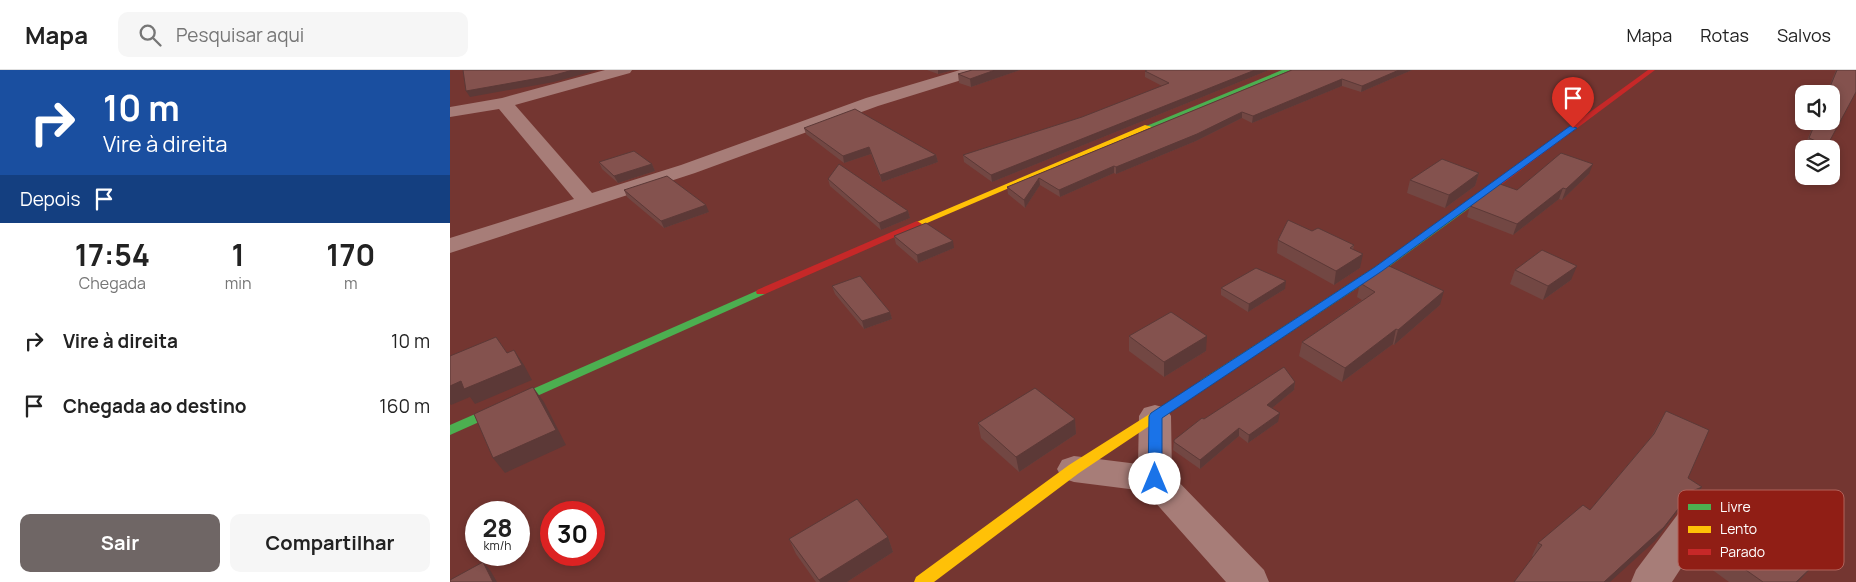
<!DOCTYPE html>
<html lang="pt">
<head>
<meta charset="utf-8">
<style>
  :root { --surface:#fff; --page:#f6f6f6; --text:#222; --muted:#767676; --line:#e0e0e0; --accent:#6f6665 }
  body { margin:0; font-family:Manrope,sans-serif; background:var(--page); color:var(--text); height:100vh; display:flex; flex-direction:column; font-size:19px; white-space:nowrap }
  * { box-sizing:border-box; margin:0 }
  p { font-size:16px; color:var(--muted) }
  .icon { flex:none; width:28px; height:28px; fill:none; stroke:currentColor; stroke-width:2; stroke-linecap:round; stroke-linejoin:round }
  .map { position:relative; flex:1; overflow:hidden }
  .panel { display:flex; flex-direction:column; background:var(--surface); width:450px }
  .panel>* { flex:none }
  .guide { background:#1a4fa0; color:#fff; overflow:hidden }
  .fabs { position:absolute; left:1345px; top:15px; display:grid; gap:10px }
  .fabs a { display:grid; place-items:center; width:45px; height:45px; border-radius:10px; background:var(--surface); box-shadow:0 2px 8px #0003; font-size:25px }
  .speed { position:absolute; left:15px; top:431px; display:flex; gap:10px; font-size:25px; font-weight:700; text-align:center }
  .speed>* { display:grid; place-content:center; width:65px; height:65px; border-radius:50%; background:var(--surface); box-shadow:0 2px 8px #0003; line-height:1 }
  .speed small { font-size:12px; font-weight:400 }
  .speed .limit { border:8px solid #d22; background:#fff; color:#111 }
  .pin { position:absolute; display:grid; place-items:center; width:42px; height:42px; color:#fff; margin:-51px -21px; border-radius:50% 50% 50% 0; rotate:-45deg; box-shadow:0 0 5px #0007 }
  .pin .icon { rotate:45deg }
  .me { position:absolute; width:55px; margin:-28px; rotate:0deg; stroke-linejoin:round; filter:drop-shadow(0 0 4px #0008) }
  .turn { display:flex; align-items:center; gap:18px; height:105px; padding:0 20px; font-size:22px }
  .turn .icon { width:65px; height:65px; stroke-width:2.5 }
  .turn b { display:block; font-size:35px; line-height:42px }
  .then { display:flex; align-items:center; height:48px; padding:0 20px; background:#0003; gap:10px; font-size:19px }
  .eta { display:flex; justify-content:space-evenly; align-items:center; height:85px; text-align:center }
  .eta b { font-size:30px; font-weight:700; line-height:35px }
  .button { display:flex; gap:10px; margin-top:auto; padding:10px 20px }
  .button a { flex:1; height:58px; border-radius:10px; background:var(--accent); color:#fff; font-size:20px; font-weight:700; line-height:58px; text-align:center }
  .button a+a { background:var(--page); color:var(--text) }
  ul { padding:0; list-style:none }
  li { display:flex; align-items:center; gap:15px; height:65px; padding:0 20px }
  li div { flex:1 }
  li b { display:block; font-size:19px }
  li em { font-style:normal }
  header { display:flex; align-items:center; gap:30px; box-sizing:border-box; height:70px; padding:0 25px; background:var(--surface); border-bottom:1px solid var(--line) }
  header strong { font-size:24px }
  nav { display:flex; gap:28px; margin-inline-start:auto; font-size:18px }
  .search { width:350px; height:45px; background:var(--page); display:flex; align-items:center; gap:12px; box-sizing:border-box; padding:0 18px; border-radius:10px; color:var(--muted); font-size:19px }
  main { display:flex; flex:1; min-height:0 }
  .map>svg:first-child { display:block }
  .lines { fill:none; stroke-linecap:round; stroke-linejoin:round }
  .street { fill:#a77d78; fill-rule:evenodd }
  .fast { fill:#4caf50; fill-rule:evenodd }
  .slow { fill:#ffc107; fill-rule:evenodd }
  .jam { fill:#c62828; fill-rule:evenodd }
  .wall { fill:#724743 }
  .shaded-wall { fill:#5c3937 }
  .building { fill:#84524e; stroke:#5c3937 }
  .route { fill:#1a73e8; stroke:#114b97 }
  .key { fill:#901e15; stroke:#b1625b; stroke-width:1 }
  .key-label { font-size:14px; fill:#fff }
</style>
</head>
<body>
<header>
<strong>Mapa</strong>
<div class="search"><svg class="icon" aria-label="search" viewBox="0 0 24 24"><circle cx="10" cy="10" r="6"/><path d="M15 15l6 6"/></svg>Pesquisar aqui</div>
<nav><a>Mapa</a><a>Rotas</a><a>Salvos</a></nav>
</header>
<main>
<section class="panel">
<div class="guide">
<div class="turn"><svg class="icon" aria-label="right" viewBox="0 0 24 24"><path d="M7 20v-9h11M14 6l5 5-5 5"/></svg><div><b>10 m</b>Vire à direita</div></div>
<div class="then">Depois<svg class="icon" aria-label="arrive" viewBox="0 0 24 24"><path d="M6 21V4h12l-3 4 3 4H6"/></svg></div>
</div>
<div class="eta">
<div><b>17:54</b><p>Chegada</p></div>
<div><b>1</b><p>min</p></div>
<div><b>170</b><p>m</p></div>
</div>
<ul>
<li><svg class="icon" aria-label="right" viewBox="0 0 24 24"><path d="M7 20v-9h11M14 6l5 5-5 5"/></svg><div><b>Vire à direita</b></div><em>10 m</em></li>
<li><svg class="icon" aria-label="arrive" viewBox="0 0 24 24"><path d="M6 21V4h12l-3 4 3 4H6"/></svg><div><b>Chegada ao destino</b></div><em>160 m</em></li>
</ul>
<div class="button"><a>Sair</a><a>Compartilhar</a></div>
</section>
<div class="map">
<svg width="1406" height="512" viewBox="0 0 1406 512">
  <rect width="100%" height="100%" fill="#743631"/>
  <g class="lines">
    <g class="street">
      <polygon points="155,0 182,0 180,3 65,35 142,123 231,95 416,28 510,0 536,0 534,3 428,36 245,103 0,183 0,168 124,129 49,39 0,47 0,37 52,28"/>
      <polygon points="705,335 716,338 721,346 722,405 814,500 819,512 776,512 695,421 624,412 612,408 607,399 612,390 624,386 688,394 689,346 694,338"/>
      <polygon points="1247,431 1260,436 1265,446 1222,512 1181,512 1186,500 1234,436"/>
    </g>
    <g class="fast">
      <polygon points="832,0 841,0 701,59 694,57"/>
      <polygon points="1048,110 1051,111 1051,115 933,201 759,316 751,316 749,313 751,310 925,197"/>
      <polygon points="311,219 316,222 315,224 0,365 0,355"/>
    </g>
    <g class="slow">
      <polygon points="695,55 702,57 470,156 467,157 462,154"/>
      <polygon points="755,309 759,310 761,313 759,316 629,403 484,512 464,512 466,507 619,395"/>
    </g>
    <g class="jam">
      <polygon points="1198,0 1205,0 1051,115 1045,115 1045,111"/>
      <polygon points="467,151 472,154 470,156 315,224 307,224 306,222 307,220"/>
    </g>
  </g>
  <g class="wall">
    <polygon points="477,0 504,0 488,4"/>
    <polygon points="522,0 570,0 521,17 509,13 508,4"/>
    <polygon points="697,0 819,0 542,112 514,92 513,85 632,47 712,16 695,7 695,1"/>
    <polygon points="842,0 962,0 911,22 892,16 802,53 792,48 746,71 666,104 664,103 610,127 590,115 575,138 558,124 557,117"/>
    <polygon points="1386,0 1406,0 1377,76 1376,79 1364,79 1355,75 1365,51 1381,51 1381,24 1376,24"/>
    <polygon points="354,58 486,85 488,92 432,112 421,84 394,93 356,64"/>
    <polygon points="149,92 202,94 205,101 168,113 152,99"/>
    <polygon points="1029,103 1025,116 995,138 957,123 960,110"/>
    <polygon points="1139,104 1112,130 1109,129 1063,165 1017,147 1020,136 1067,120"/>
    <polygon points="378,109 458,141 460,148 431,160 380,116"/>
    <polygon points="174,120 259,142 214,158 177,127"/>
    <polygon points="862,161 904,175 903,180 910,198 884,215 827,183 828,170"/>
    <polygon points="444,166 504,178 468,193 446,174"/>
    <polygon points="1065,200 1121,210 1093,230 1060,214"/>
    <polygon points="910,213 990,235 944,275 943,274 892,312 849,286 852,272 912,230 907,227"/>
    <polygon points="382,216 440,242 442,249 414,259 385,224"/>
    <polygon points="771,218 835,219 798,242 771,225"/>
    <polygon points="679,266 756,281 714,307 679,281"/>
    <polygon points="845,312 844,320 822,338 828,352 798,373 789,366 750,399 723,380 724,370 754,349"/>
    <polygon points="1216,341 1238,408 1252,417 1243,431 1232,435 1205,471 1083,487 1082,486 1088,473 1140,440 1201,367"/>
    <polygon points="625,349 626,364 569,402 531,368 528,353"/>
    <polygon points="1276,434 1366,493 1348,512 1279,512 1242,485 1265,449"/>
    <polygon points="438,467 443,482 397,512 366,512 346,484 339,469"/>
  </g>
  <g class="shaded-wall">
    <polygon points="123,0 148,0 104,12 20,27 16,21"/>
    <polygon points="488,0 504,0 488,4"/>
    <polygon points="545,0 570,0 521,17 520,9"/>
    <polygon points="805,0 819,0 542,112 541,105"/>
    <polygon points="949,0 962,0 911,22 912,16"/>
    <polygon points="892,9 892,16 802,53 803,46"/>
    <polygon points="792,42 792,48 746,71 666,104 666,97"/>
    <polygon points="419,77 421,84 394,93 393,86"/>
    <polygon points="486,85 488,92 432,112 430,105"/>
    <polygon points="202,94 205,101 168,113 164,106"/>
    <polygon points="1143,94 1139,104 1112,130 1116,119"/>
    <polygon points="664,96 664,103 610,127 609,120"/>
    <polygon points="1029,103 1025,116 995,138 999,125"/>
    <polygon points="589,108 590,115 575,138 574,130"/>
    <polygon points="1113,118 1109,129 1063,165 1067,154"/>
    <polygon points="256,135 259,142 214,158 211,151"/>
    <polygon points="458,141 460,148 431,160 429,153"/>
    <polygon points="503,171 504,178 468,193 467,185"/>
    <polygon points="913,184 910,198 884,215 886,201"/>
    <polygon points="1127,196 1121,210 1093,230 1098,216"/>
    <polygon points="836,211 835,219 798,242 799,234"/>
    <polygon points="994,221 990,235 944,275 948,260"/>
    <polygon points="440,242 442,249 414,259 412,251"/>
    <polygon points="946,259 943,274 892,312 895,298"/>
    <polygon points="757,266 756,281 714,307 714,292"/>
    <polygon points="64,280 74,295 82,310 25,334 20,327 1,335 0,334 0,316"/>
    <polygon points="845,312 844,320 816,343 817,335"/>
    <polygon points="83,317 94,332 116,375 55,403 43,388"/>
    <polygon points="830,343 828,352 798,373 799,365"/>
    <polygon points="625,349 626,364 569,402 566,387"/>
    <polygon points="789,358 789,366 750,399 750,390"/>
    <polygon points="1252,417 1243,431 1232,435 1205,471 1160,512 1154,512 1242,421"/>
    <polygon points="438,467 443,482 397,512 370,512 369,510"/>
    <polygon points="33,492 40,500 47,512 43,512"/>
    <polygon points="1366,493 1348,512 1346,512"/>
  </g>
  <g class="building">
    <polygon points="13,0 123,0 101,6 16,21"/>
    <polygon points="522,0 545,0 520,9 508,4"/>
    <polygon points="697,0 805,0 541,105 513,85 632,47 719,13 695,1"/>
    <polygon points="842,0 949,0 912,16 892,9 803,46 792,42 747,64 666,97 664,96 609,120 589,108 574,130 557,117"/>
    <polygon points="1387,0 1406,0 1406,22 1377,76 1359,68 1366,51 1381,51 1381,24 1377,24"/>
    <polygon points="405,39 486,85 430,105 419,77 393,86 354,58"/>
    <polygon points="184,81 202,94 164,106 149,92"/>
    <polygon points="1111,83 1143,94 1116,119 1113,118 1067,154 1020,136 1050,114 1067,120"/>
    <polygon points="992,89 1029,103 999,125 960,110"/>
    <polygon points="389,94 458,141 429,153 378,109"/>
    <polygon points="217,106 256,135 211,151 174,120"/>
    <polygon points="838,150 862,161 868,158 904,175 900,178 913,184 886,201 828,170"/>
    <polygon points="476,153 503,171 467,185 444,166"/>
    <polygon points="1092,180 1127,196 1098,216 1065,200"/>
    <polygon points="937,195 994,221 948,260 946,259 895,298 852,272 925,222 910,213"/>
    <polygon points="806,198 836,211 799,234 771,218"/>
    <polygon points="410,206 440,242 412,251 382,216"/>
    <polygon points="721,242 757,266 714,292 679,266"/>
    <polygon points="46,267 57,283 64,280 72,295 14,319 11,311 0,316 0,286"/>
    <polygon points="834,297 845,312 817,335 830,343 799,365 789,358 750,390 724,372 724,370 752,348 754,349"/>
    <polygon points="83,317 106,360 43,388 24,344"/>
    <polygon points="585,318 625,349 566,387 528,353"/>
    <polygon points="1216,341 1259,360 1238,408 1252,417 1242,421 1214,457 1154,512 1064,512 1092,475 1088,473 1133,435 1140,440 1204,364"/>
    <polygon points="407,429 438,467 369,510 339,469"/>
    <polygon points="1276,434 1366,493 1346,512 1313,512 1253,470"/>
    <polygon points="33,492 43,512 0,512 0,510"/>
  </g>
  <polygon class="route" points="1120,56 1127,58 932,201 712,348 712,409 710,413 705,415 700,413 698,409 699,346 701,343 925,197"/>
  <rect x="1228" y="420" width="166" height="80" rx="8" class="key"/>
  <rect x="1238" y="434" width="23" height="6" fill="#4caf50"/>
  <rect x="1238" y="456" width="23" height="7" fill="#ffc107"/>
  <rect x="1238" y="479" width="23" height="6" fill="#c62828"/>
  <g class="key-label">
    <text x="1270" y="442">Livre</text>
    <text x="1270" y="464">Lento</text>
    <text x="1270" y="487">Parado</text>
  </g>
</svg>
<div class="fabs">
<a><svg class="icon" aria-label="sound" viewBox="0 0 24 24"><path d="M4 9h4l5-4v14l-5-4H4zM17 9q2 3 0 6"/></svg></a>
<a><svg class="icon" aria-label="layers" viewBox="0 0 24 24"><path d="M12 4l9 5-9 5-9-5zM3 14l9 5 9-5"/></svg></a>
</div>
<div class="speed"><div>28<small>km/h</small></div><div class="limit">30</div></div>
<div class="pin" style="left:1123px;top:58px;background:#d93025"><svg class="icon" aria-label="arrive" viewBox="0 0 24 24"><path d="M6 21V4h12l-3 4 3 4H6"/></svg></div>
<svg class="me" style="left:705px;top:409px" viewBox="-20 -20 40 40"><circle r="19" fill="#fff"/><path d="M0-13L10 11 0 6-10 11z" fill="#1a73e8"/></svg>
</div>
</main>
</body>
</html>
